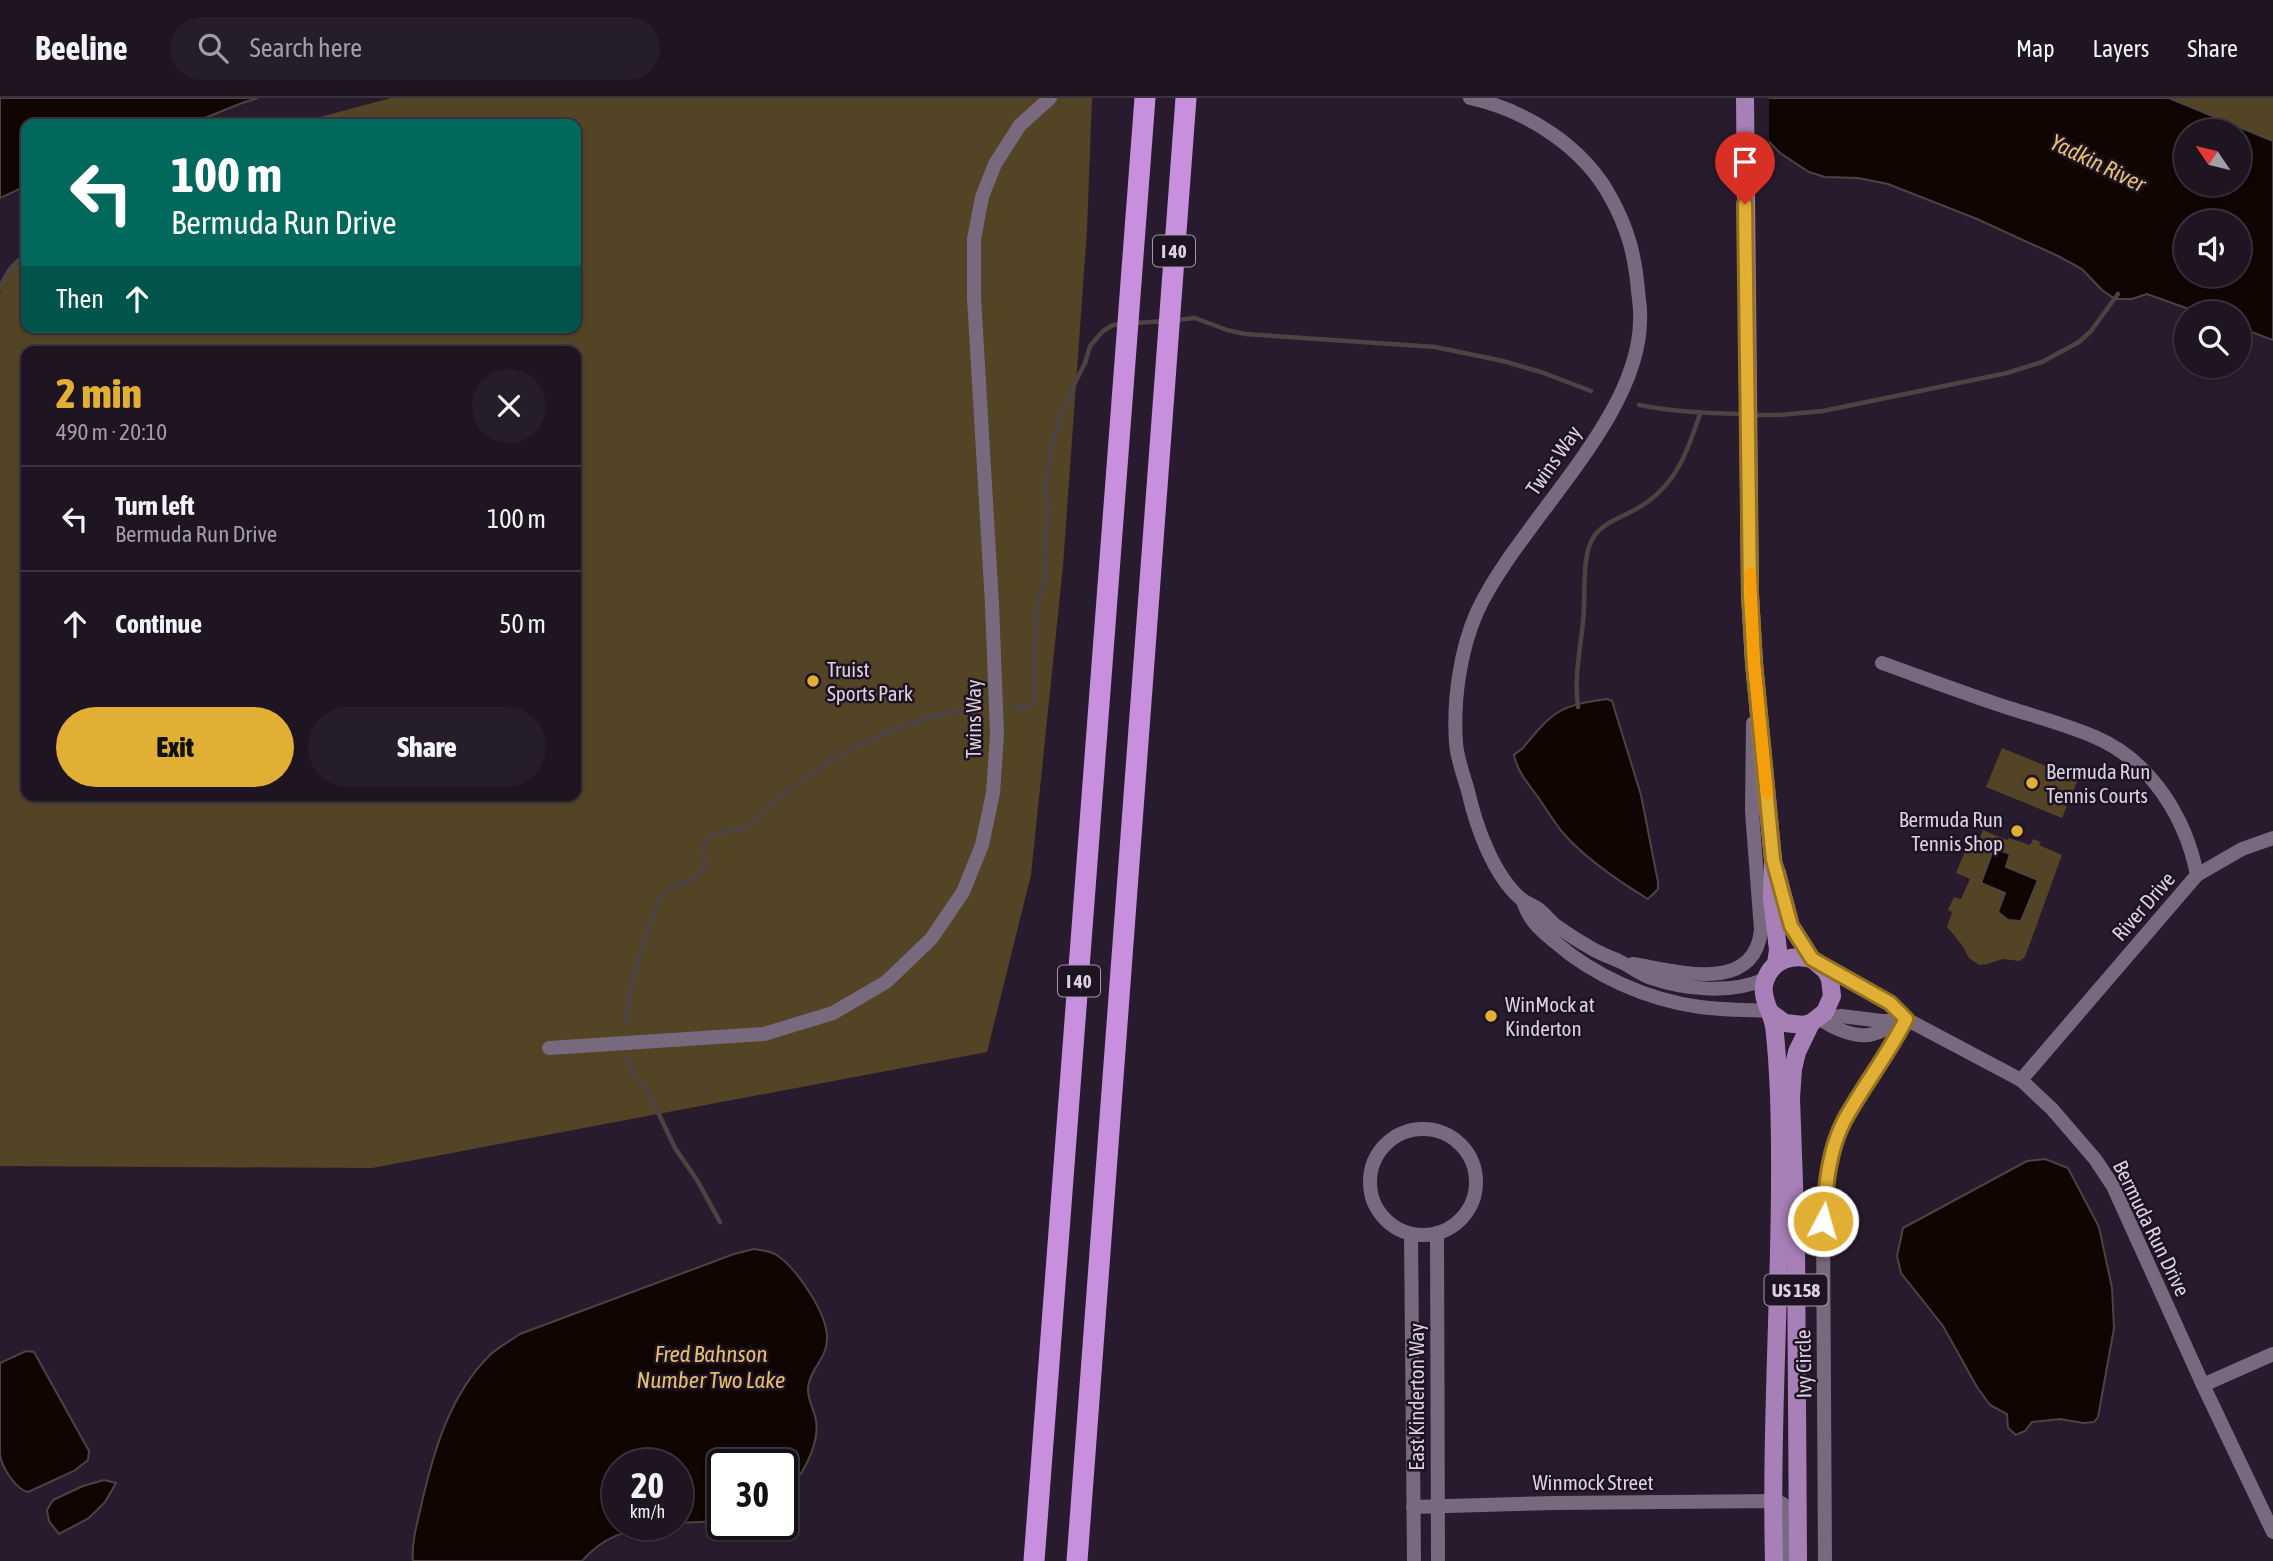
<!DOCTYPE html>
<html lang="en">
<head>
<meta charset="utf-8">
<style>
  :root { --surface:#1e1422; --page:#261d2a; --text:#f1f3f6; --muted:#a19ea5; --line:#3c3340; --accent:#e1af34 }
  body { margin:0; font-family:"Asap Condensed",sans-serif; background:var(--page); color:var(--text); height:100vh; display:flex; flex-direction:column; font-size:26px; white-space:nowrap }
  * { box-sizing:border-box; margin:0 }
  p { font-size:23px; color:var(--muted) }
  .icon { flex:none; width:38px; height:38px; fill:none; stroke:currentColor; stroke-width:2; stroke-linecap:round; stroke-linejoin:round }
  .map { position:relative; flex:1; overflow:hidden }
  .details { position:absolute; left:21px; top:248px; width:560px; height:455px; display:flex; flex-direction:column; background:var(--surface); border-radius:14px; box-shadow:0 2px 5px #0004,0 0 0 2px var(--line) }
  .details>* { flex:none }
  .top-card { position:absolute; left:21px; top:21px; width:560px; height:214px; border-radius:14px; box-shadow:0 2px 5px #0004,0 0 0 2px var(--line); background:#00695c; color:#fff; overflow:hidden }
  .needle { width:46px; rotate:305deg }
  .buttons { position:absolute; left:2174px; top:21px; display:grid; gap:14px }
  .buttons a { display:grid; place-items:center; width:77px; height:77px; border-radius:50%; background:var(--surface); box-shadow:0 2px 5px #0004,0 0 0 2px var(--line); font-size:35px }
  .speed { position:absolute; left:602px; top:1351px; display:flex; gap:14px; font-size:35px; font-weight:700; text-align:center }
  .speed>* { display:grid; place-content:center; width:91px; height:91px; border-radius:50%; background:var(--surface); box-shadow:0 2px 5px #0004,0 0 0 2px var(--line); line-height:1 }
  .speed small { font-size:18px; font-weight:400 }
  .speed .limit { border:4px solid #111; border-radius:10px; background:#fff; color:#111 }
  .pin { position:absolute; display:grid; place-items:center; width:60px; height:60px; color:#fff; margin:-72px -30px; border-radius:50% 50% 50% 0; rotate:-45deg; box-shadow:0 0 7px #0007 }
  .pin .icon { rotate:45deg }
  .me { position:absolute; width:77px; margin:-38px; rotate:6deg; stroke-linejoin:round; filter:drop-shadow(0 0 5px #0008) }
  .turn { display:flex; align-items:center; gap:24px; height:147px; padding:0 35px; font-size:32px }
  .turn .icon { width:91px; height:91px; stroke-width:2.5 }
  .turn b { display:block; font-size:49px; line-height:60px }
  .then { display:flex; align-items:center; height:66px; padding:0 35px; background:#0003; gap:14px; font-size:26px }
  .round { display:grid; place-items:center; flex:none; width:74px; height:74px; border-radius:37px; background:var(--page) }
  .headline { display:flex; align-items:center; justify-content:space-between; height:119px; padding:0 35px }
  h1 { font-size:42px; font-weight:800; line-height:52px; color:var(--accent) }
  .action { display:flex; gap:14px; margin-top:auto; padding:14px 35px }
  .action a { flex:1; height:80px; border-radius:42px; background:var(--accent); color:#111; font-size:28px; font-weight:800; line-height:80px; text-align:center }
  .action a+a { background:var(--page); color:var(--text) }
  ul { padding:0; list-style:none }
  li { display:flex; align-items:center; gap:21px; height:105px; padding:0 35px; border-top:2px solid var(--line) }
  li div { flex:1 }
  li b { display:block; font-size:26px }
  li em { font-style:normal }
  header { display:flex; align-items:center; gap:42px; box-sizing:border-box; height:98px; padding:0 35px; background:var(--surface); border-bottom:2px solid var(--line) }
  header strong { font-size:33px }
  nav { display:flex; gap:38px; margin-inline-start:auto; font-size:24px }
  .search { width:490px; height:63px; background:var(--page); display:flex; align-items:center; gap:18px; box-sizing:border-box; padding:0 24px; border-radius:38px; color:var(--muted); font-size:26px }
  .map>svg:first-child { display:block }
  .green { fill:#534425; fill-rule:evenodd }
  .water { fill:#100500; stroke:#4d4343; stroke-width:2; fill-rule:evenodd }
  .pier { fill:#281b2d }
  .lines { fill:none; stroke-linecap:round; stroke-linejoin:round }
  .stream { stroke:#4d4343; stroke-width:4.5 }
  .minor { stroke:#78697e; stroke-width:14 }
  .primary { stroke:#a780b8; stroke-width:18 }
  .motorway { stroke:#c78fde; stroke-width:21 }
  .route-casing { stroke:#927222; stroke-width:18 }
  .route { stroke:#e1af34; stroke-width:12 }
  .slow { stroke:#f59e0b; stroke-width:12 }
  .poi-dot { fill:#e1af34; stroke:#1e1223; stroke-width:2.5 }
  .labels { text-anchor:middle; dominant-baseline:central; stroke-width:5; stroke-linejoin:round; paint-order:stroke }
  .shield { fill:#1e1223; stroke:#a299a7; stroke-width:2 }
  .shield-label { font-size:19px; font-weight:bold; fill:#dbd3df }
  .street-label { font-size:21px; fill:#dbd3df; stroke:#1e1223 }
  .poi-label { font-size:21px; fill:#dbd3df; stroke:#1e1223; text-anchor:start }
  .water-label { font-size:23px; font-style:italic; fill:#e4bf6c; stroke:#1e1223 }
</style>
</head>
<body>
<header>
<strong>Beeline</strong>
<div class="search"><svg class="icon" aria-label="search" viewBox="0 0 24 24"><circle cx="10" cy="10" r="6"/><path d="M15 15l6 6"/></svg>Search here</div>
<nav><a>Map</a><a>Layers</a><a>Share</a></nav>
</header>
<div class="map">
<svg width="2273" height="1463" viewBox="0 0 2273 1463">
  <rect width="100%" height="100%" fill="#281b2d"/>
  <g class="green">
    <path d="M391 0H1092L1087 132 1063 468 1031 777 987 954 372 1070 0 1068V195L9 173 26 159V229H576V26H294ZM26 254H576V698H26Z"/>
    <polygon points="2169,0 2273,0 2273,43"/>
    <polygon points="2002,650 2078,681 2062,720 1986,689"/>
    <polygon points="1983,732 2007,742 2009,740 2030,747 2033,741 2041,744 2039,747 2062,757 2025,859 2020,863 2003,861 1987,866 1979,867 1969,860 1962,847 1947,829 1952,814 1948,812 1954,799 1961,801 1970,781 1956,775 1969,744 1977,747"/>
  </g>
  <g class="water">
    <polygon points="0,0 258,0 242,5 190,26 26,26 26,88 0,100"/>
    <path d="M1727 0H2169L2273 43V242L2238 229V215H2200L2147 196 2132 201H2115L2102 192 2082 171 2058 158 1977 121 1888 86 1858 80 1825 79 1809 74 1780 55ZM2186 33H2238V86H2186ZM2186 124H2238V177H2186Z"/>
    <path d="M1607 601 1612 603 1641 697 1658 784V791L1648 801C1620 784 1585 760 1563 735 1554 724 1546 711 1538 699 1529 687 1517 673 1514 657L1523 650C1552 614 1560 607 1607 601Z"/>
    <polygon points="1994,750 2010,756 2006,769 2038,782 2021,823 2008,822 1998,814 2005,795 1981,785"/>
    <polygon points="2045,1061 2068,1070 2099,1129 2112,1190 2114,1230 2098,1319 2094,1324 2083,1325 2060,1321 2032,1324 2025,1333 2016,1337 2008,1330 2007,1316 1990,1307 1977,1289 1943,1228 1901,1175 1897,1158 1903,1130 2027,1063"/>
    <path d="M754 1151C761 1152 769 1153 775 1156 796 1169 828 1216 827 1241 827 1261 809 1272 808 1290 807 1300 814 1312 816 1322 820 1348 801 1381 782 1398V1367H723V1423L677 1425V1367H618V1426H664C629 1433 606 1435 582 1463H413C411 1444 418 1423 422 1404 434 1352 450 1297 489 1258 498 1249 510 1243 520 1236L734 1156Z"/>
    <path d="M26 1253 34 1254 89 1353 88 1362 74 1373 28 1394C16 1392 1 1368 0 1356 0 1328 0 1294 0 1265Z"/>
    <polygon points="104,1382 116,1385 105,1404 89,1420 59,1436 49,1423 47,1412 53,1402 83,1388"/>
  </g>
  <polygon class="pier" points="1724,0 1769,0 1769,48 1724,2"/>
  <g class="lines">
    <g class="stream">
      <path d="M0 190C5 177 14 164 26 157"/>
      <polyline points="1177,222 1195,220 1227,232 1245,236 1435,249 1503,263 1541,274 1591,293"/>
      <polyline points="1135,225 1165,223"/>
      <path d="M1639 307C1674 314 1707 315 1742 316"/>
      <polyline points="1751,317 1779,317 1823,313 2007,275 2042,264 2079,244 2091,233 2118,196"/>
      <path d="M1578 609C1574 580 1580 553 1583 524 1586 501 1581 459 1593 440 1604 422 1630 417 1646 405 1678 383 1688 351 1700 316"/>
      <polyline points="1014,610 1030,608 1034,604 1034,555 1038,507 1046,476 1045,449 1048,411 1046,392 1050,354 1062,311 1085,265 1090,248 1103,233 1113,227 1123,226"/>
      <path d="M626 924C630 889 638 856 651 823 654 815 657 804 662 797 672 783 694 788 703 772 707 764 703 759 703 751 703 748 705 744 706 741L717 736 746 729 754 724 774 703 835 659 886 634 933 618 971 611"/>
      <polyline points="627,959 634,976 652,1002 675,1050 697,1082 720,1124"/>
    </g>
    <g class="minor">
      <path d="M1470 0C1526 12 1584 49 1611 100 1628 131 1635 157 1638 193 1639 203 1641 213 1640 223 1639 322 1518 425 1477 514 1460 552 1453 603 1456 645 1457 661 1464 678 1468 693 1476 728 1493 777 1521 801 1526 805 1532 807 1537 810 1544 815 1549 822 1555 827 1565 834 1575 841 1586 847 1596 854 1607 858 1619 863 1630 868 1640 876 1651 880 1686 892 1732 896 1765 881"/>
      <path d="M1882 565C1924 580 1966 596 2009 610 2037 619 2068 627 2095 639 2151 663 2186 720 2197 777L2021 982"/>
      <polyline points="2197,777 2242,751 2273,740"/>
      <path d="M1523 803C1529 822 1539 831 1555 844 1594 878 1648 902 1700 909 1723 912 1747 912 1770 913"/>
      <path d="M1633 866C1676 873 1754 897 1761 832L1752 713 1753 625"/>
      <polyline points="1821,867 1862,888 1890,905 1906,921 2021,982 2052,1011 2095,1061 2113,1088 2203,1287 2273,1434"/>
      <path d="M1819 920C1832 930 1857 941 1873 936 1884 933 1895 926 1906 921"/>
      <polyline points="1819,920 1841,918 1882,923 1897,923"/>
      <polyline points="549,950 764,936 833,915 886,884 931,841 963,794 982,747 993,695 997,637 992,506 974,199 974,141 982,99 995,66 1020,27 1050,0"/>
      <circle cx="1423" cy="1084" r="53"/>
      <polyline points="1437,1135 1438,1463"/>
      <polyline points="1411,1136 1414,1463"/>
      <polyline points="2203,1287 2273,1256"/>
      <polyline points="1413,1409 1554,1405 1776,1403 1783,1406 1786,1463"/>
      <polyline points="1825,1463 1823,1123 1830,1061 1843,1025 1884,961 1906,921"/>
    </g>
    <g class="primary">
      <polyline points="1745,0 1750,497 1754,565 1773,762 1772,800 1778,852 1776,866"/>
      <polyline points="1771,915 1785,925 1803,927 1811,925 1825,914 1832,898 1830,881 1826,873 1812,861 1791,828 1777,775"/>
      <path d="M1774 1463C1770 1308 1784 1152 1779 997 1778 974 1777 951 1774 928 1771 912 1760 899 1765 883 1772 861 1793 856 1812 861"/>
      <polyline points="1798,1463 1796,1142 1791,1000 1793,971 1797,954 1811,925"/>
    </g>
    <g class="motorway">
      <polyline points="1034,1463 1145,0"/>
      <polyline points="1077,1463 1186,0"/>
    </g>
  </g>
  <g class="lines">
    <g class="route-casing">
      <path id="route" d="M1745 106 1750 496 1754 565 1773 762 1791 828 1812 861 1890 905 1906 921C1888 957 1863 988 1844 1023 1828 1054 1826 1089 1823 1123"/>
    </g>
    <use href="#route" class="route"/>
    <polyline class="slow" points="1750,476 1754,565 1767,695"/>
  </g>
  <g class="poi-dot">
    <circle cx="813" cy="583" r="7"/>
    <circle cx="2032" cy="685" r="7"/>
    <circle cx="2017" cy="733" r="7"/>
    <circle cx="1491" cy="918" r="7"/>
  </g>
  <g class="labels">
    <g class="shield">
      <rect x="1153" y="137.5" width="42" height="31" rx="5"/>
      <rect x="1058" y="867.5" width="42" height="31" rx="5"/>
      <rect x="1764.5" y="1176.5" width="63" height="31" rx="5"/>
    </g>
    <g class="shield-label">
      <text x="1174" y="153">I 40</text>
      <text x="1079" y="883">I 40</text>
      <text x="1796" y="1192">US 158</text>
    </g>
    <g class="street-label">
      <text transform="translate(1553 362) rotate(-55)">Twins Way</text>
      <text transform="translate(973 621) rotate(-90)">Twins Way</text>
      <text transform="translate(2143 808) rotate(-49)">River Drive</text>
      <text transform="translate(2152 1130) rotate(64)">Bermuda Run Drive</text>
      <text transform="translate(1803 1266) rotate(-91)">Ivy Circle</text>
      <text transform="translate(1416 1299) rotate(-90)">East Kinderton Way</text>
      <text x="1593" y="1384">Winmock Street</text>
    </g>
    <g class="poi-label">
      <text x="827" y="571">Truist<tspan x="827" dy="24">Sports Park</tspan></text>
      <text x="2046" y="673">Bermuda Run<tspan x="2046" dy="24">Tennis Courts</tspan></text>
      <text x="2003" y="721" text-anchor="end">Bermuda Run<tspan x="2003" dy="24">Tennis Shop</tspan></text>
      <text x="1505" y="906">WinMock at<tspan x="1505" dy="24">Kinderton</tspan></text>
    </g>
    <g class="water-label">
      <text transform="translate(2098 65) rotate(26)">Yadkin River</text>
      <text x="711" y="1256">Fred Bahnson<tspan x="711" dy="26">Number Two Lake</tspan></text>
    </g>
  </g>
</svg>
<div class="buttons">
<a><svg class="needle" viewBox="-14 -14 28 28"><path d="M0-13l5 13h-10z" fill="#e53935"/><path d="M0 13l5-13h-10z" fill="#a19ea5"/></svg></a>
<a><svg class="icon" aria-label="sound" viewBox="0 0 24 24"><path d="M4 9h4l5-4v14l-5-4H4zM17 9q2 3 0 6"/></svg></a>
<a><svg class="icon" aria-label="search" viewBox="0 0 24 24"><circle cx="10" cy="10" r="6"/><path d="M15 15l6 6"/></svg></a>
</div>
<div class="speed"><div>20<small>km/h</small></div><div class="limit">30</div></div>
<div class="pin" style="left:1745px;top:106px;background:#d93025"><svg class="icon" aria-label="arrive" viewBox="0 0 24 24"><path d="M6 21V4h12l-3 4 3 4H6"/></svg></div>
<svg class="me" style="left:1823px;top:1123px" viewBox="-20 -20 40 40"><circle r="17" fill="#e1af34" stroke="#fff" stroke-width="3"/><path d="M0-11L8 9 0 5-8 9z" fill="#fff"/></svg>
<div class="top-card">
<div class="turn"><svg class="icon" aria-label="left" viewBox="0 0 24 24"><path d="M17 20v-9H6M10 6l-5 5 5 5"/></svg><div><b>100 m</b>Bermuda Run Drive</div></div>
<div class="then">Then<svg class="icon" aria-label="ahead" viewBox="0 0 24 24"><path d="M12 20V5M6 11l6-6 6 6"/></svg></div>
</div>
<section class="details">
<div class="headline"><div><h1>2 min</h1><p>490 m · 20:10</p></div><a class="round"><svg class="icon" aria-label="close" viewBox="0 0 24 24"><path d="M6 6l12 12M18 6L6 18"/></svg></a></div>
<ul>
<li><svg class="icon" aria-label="left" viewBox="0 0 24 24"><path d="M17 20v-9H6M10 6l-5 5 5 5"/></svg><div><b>Turn left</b><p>Bermuda Run Drive</p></div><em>100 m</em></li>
<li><svg class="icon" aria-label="ahead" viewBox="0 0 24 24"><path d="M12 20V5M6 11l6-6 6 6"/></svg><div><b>Continue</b></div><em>50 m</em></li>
</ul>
<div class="action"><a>Exit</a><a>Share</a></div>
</section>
</div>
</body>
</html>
